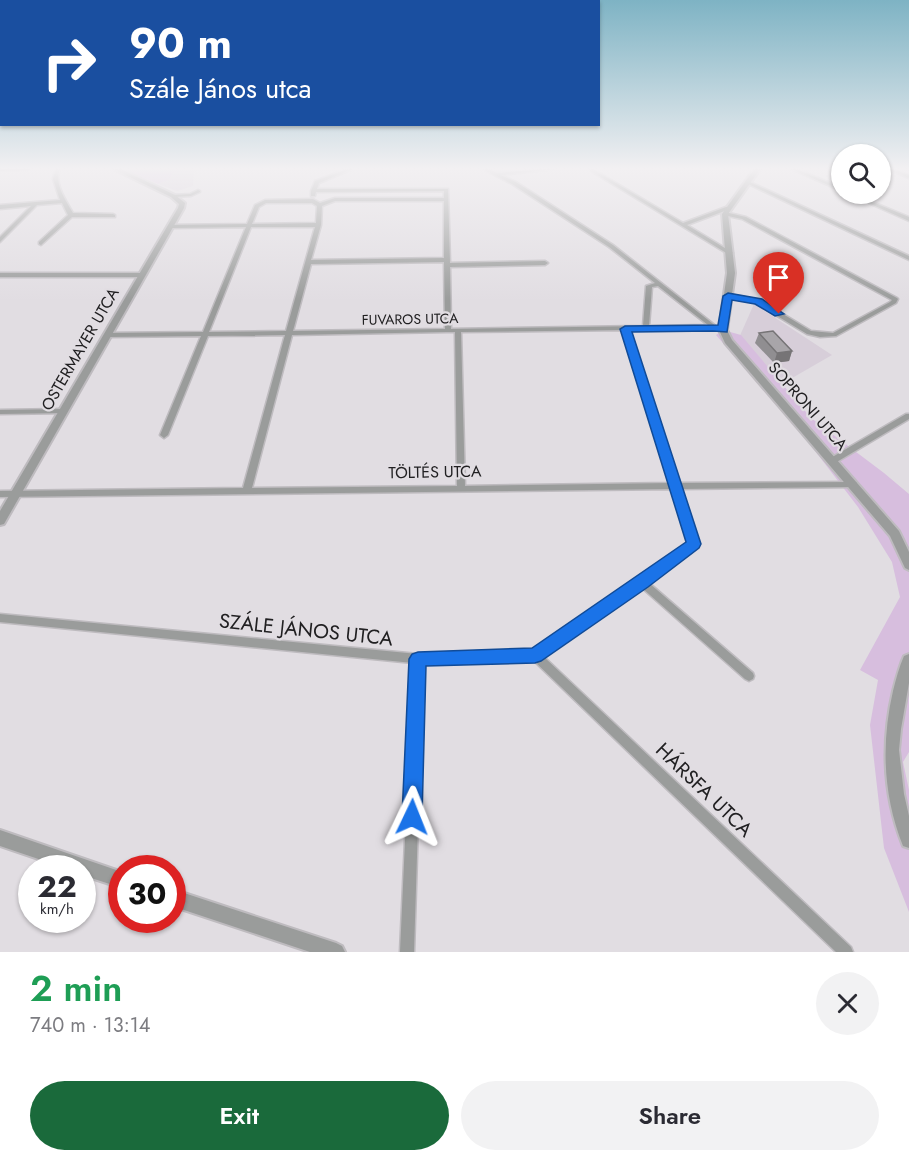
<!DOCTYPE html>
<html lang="en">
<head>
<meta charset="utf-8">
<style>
  :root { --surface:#fff; --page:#f2f2f3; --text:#2b2b33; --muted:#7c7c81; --accent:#1a6a3b }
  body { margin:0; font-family:Jost,sans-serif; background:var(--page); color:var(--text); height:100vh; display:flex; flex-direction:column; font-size:22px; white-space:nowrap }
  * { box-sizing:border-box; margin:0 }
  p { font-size:20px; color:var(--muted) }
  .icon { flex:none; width:33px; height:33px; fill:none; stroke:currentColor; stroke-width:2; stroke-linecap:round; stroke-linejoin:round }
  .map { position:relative; height:952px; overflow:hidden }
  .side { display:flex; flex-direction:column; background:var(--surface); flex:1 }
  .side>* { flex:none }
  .hud { position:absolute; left:0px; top:0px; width:600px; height:126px; box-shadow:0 2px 4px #0004; background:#1a4fa0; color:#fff; overflow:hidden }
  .buttons { position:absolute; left:831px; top:144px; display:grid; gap:12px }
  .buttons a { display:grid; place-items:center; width:60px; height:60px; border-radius:50%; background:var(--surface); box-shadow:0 2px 4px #0004; font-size:30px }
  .speed { position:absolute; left:18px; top:855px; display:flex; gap:12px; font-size:30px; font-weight:700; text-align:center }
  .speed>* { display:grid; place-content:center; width:78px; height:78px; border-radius:50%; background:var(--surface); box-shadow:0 2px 4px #0004; line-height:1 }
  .speed small { font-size:15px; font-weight:400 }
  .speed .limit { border:9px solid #d22; background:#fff; color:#111 }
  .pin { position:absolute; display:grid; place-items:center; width:51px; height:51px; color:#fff; margin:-62px -26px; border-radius:50% 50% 50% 0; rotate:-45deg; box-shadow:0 0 6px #0007 }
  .pin .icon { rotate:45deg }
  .me { position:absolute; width:66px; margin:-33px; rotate:2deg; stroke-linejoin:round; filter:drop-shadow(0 0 4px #0008) }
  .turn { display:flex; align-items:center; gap:21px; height:126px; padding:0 30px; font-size:27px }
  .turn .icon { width:78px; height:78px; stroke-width:2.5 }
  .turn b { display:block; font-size:42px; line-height:51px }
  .round { display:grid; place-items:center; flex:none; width:63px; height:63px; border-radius:32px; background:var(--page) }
  .head { display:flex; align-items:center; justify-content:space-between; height:102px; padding:0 30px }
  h1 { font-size:36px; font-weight:600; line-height:45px; color:#1e9e55 }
  .primary-button { display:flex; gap:12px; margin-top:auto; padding:12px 30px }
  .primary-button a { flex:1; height:69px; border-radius:36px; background:var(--accent); color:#fff; font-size:24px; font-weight:600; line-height:69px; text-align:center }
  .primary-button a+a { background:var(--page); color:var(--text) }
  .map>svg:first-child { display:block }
  .built { fill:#d7ced9 }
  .green { fill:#d7bede }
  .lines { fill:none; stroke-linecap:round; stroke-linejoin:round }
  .minor-casing { stroke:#bebbbf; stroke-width:3 }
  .tertiary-casing { stroke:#bebbbf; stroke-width:4 }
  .primary-casing { stroke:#bebbbf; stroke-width:2 }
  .minor { fill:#9a9c9b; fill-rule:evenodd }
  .tertiary { fill:#9a9c9b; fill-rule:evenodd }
  .primary { fill:#626563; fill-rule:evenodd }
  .wall { fill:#908e91 }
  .shaded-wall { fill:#767476 }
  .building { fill:#a8a5a9; stroke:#767476; stroke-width:1.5 }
  .route { fill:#1a73e8; stroke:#114b97; stroke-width:1.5 }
  .labels { text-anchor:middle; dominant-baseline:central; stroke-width:4.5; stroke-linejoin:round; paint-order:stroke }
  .far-street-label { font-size:14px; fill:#212022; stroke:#e1dde2 }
  .street-label { font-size:16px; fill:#212022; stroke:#e1dde2 }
  .near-street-label { font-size:20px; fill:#212022; stroke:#e1dde2 }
</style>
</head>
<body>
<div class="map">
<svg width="909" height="952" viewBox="0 0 909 952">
  <rect width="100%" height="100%" fill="#e1dde2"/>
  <g class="built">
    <polygon points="194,168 193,186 177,191 158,184 170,179 174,170"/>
    <polygon points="754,304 832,355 780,385 738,340"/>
  </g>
  <g class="green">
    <polygon points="139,168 194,168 174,170 170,179 158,184 130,172"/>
    <polygon points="723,330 741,335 811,418 884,473 909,494 909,752 903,762 909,790 909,912 884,848 870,725 878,680 860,670 900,597 892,562 858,507 809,443 716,335"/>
  </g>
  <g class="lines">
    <g class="minor-casing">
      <g id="minor">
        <path d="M56 168H60C54 184 65 199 73 213L113 214 115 215V217H72L41 245 39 244V242L68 215 62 203 37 205 0 242V237L31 206 0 209V205L60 200 53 179Z"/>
        <path d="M350 168H355L319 183 317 189H448L450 263 545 261 548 263 545 265 450 267 451 329 643 326 646 286 655 283 609 247 512 184 481 168H486L497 173 556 168 554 169 501 175 516 182 613 245 717 327 714 329 629 330 679 483 856 482 857 484 856 486 853 487 681 489 699 544 697 546 649 583 753 673 754 676 753 679 749 681 745 679 642 588 543 656 851 947 853 952H836L533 660 423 663 414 952H400L413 663 0 622V614L418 654 533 651 639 580 689 543 672 489 0 497V491L243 488 285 335 208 336 168 435 164 438 160 435 201 336 107 337 104 335 107 333 203 332 246 227 170 228 168 227V225L247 224 255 205 265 200 313 199 320 203 335 198H444V191L316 192 315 196H311V191L315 181ZM335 201H444V258L311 260 321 225 322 206ZM266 203H312L317 206 316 223 252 224 259 207ZM251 227H315L286 331 209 332ZM444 262 445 329 293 331 311 264ZM658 286 708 325 649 326 652 287ZM622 330 670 483 465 486 461 332ZM446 332H455L457 486 252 488 292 335Z"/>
        <polygon points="586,168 591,168 683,223 726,207 730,207 730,209 687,225 733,253 728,254"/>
        <polygon points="789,168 794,168 842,188 842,191"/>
        <polygon points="885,168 890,168 909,175 909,178"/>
        <polygon points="748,181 909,256 909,260 746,183 746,182"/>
        <polygon points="198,190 200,191 200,192 191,196 173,197 171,196 173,195 190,194"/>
        <polygon points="848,194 853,194 909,217 909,221"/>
        <polygon points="725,212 746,217 897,298 898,299 896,303 836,336 820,337 807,334 756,303 726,297 726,295 728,294 760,300 811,331 833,333 890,302 892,300 742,219 723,215 723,213"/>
        <polygon points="0,273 141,273 144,275 141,277 0,277"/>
        <polygon points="63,409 66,409 67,411 66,413 0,414 0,410"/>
        <polygon points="906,414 909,414 909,419 835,463 829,463 828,461 829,459"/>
      </g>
    </g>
    <g class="tertiary-casing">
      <g id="tertiary">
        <polygon points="111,168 118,168 175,195 185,203 184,208 4,524 0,525 0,511 178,208 179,204 171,197"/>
        <polygon points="755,168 761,168 728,214 735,273 727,330 732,340 899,531 909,552 909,570 905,568 890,536 725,343 719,330 727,273 722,214"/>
        <path d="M909 654V683L901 729 899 750 904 794 909 816V848L903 846C883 796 881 743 893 691 896 679 899 667 904 656Z"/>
        <polygon points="0,830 122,872 122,888 82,875 82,868 65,868 0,846"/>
        <polygon points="172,889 336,943 342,946 345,952 310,952 172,906"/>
      </g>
    </g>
    <g class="primary-casing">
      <polygon id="primary" points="0,168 33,168 29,170 0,171"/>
    </g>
    <use href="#minor" class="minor"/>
    <use href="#tertiary" class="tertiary"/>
    <use href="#primary" class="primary"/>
  </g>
  <polygon class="wall" points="759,333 792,351 789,361 774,363 755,343"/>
  <polygon class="shaded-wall" points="792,351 789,361 774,363 777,353"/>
  <polygon class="building" points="773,331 792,351 777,353 759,333"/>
  <linearGradient id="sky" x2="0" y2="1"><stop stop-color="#7eb3c4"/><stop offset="0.56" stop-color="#f2f0f2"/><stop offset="1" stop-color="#f2f0f2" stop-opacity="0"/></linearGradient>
  <rect width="909" height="301" fill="url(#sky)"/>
  <polygon class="route" points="728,293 762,299 784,314 775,316 755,304 732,300 727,332 713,331 632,332 701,544 699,548 648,587 541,661 535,663 426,666 422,817 419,824 412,827 405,824 402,817 409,659 412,654 418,652 532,648 686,542 620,329 625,326 718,325 723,296"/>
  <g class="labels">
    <g class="far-street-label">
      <text transform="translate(410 319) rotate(-1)">FUVAROS UTCA</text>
    </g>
    <g class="street-label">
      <text transform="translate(80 349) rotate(-60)">OSTERMAYER UTCA</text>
      <text transform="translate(808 406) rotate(49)">SOPRONI UTCA</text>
      <text transform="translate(435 472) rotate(-1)">TÖLTÉS UTCA</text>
    </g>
    <g class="near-street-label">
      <text transform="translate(306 630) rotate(6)">SZÁLE JÁNOS UTCA</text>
      <text transform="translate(704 790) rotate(44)">HÁRSFA UTCA</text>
    </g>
  </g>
</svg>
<div class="buttons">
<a><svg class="icon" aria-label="search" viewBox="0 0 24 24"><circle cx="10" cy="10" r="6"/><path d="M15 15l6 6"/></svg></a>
</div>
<div class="speed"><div>22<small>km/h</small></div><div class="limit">30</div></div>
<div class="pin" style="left:779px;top:314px;background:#d93025"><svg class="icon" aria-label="arrive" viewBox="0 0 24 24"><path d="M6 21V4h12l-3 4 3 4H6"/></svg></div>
<svg class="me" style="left:412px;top:817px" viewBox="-20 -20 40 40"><path d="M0-17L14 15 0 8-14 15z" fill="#1a73e8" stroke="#fff" stroke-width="4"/></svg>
<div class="hud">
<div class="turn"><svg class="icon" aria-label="right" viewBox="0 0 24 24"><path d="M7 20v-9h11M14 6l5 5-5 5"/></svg><div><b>90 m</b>Szále János utca</div></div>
</div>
</div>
<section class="side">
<div class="head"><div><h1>2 min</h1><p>740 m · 13:14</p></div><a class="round"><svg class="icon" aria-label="close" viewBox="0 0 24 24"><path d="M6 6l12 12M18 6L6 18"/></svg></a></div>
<div class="primary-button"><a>Exit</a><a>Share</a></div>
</section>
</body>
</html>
